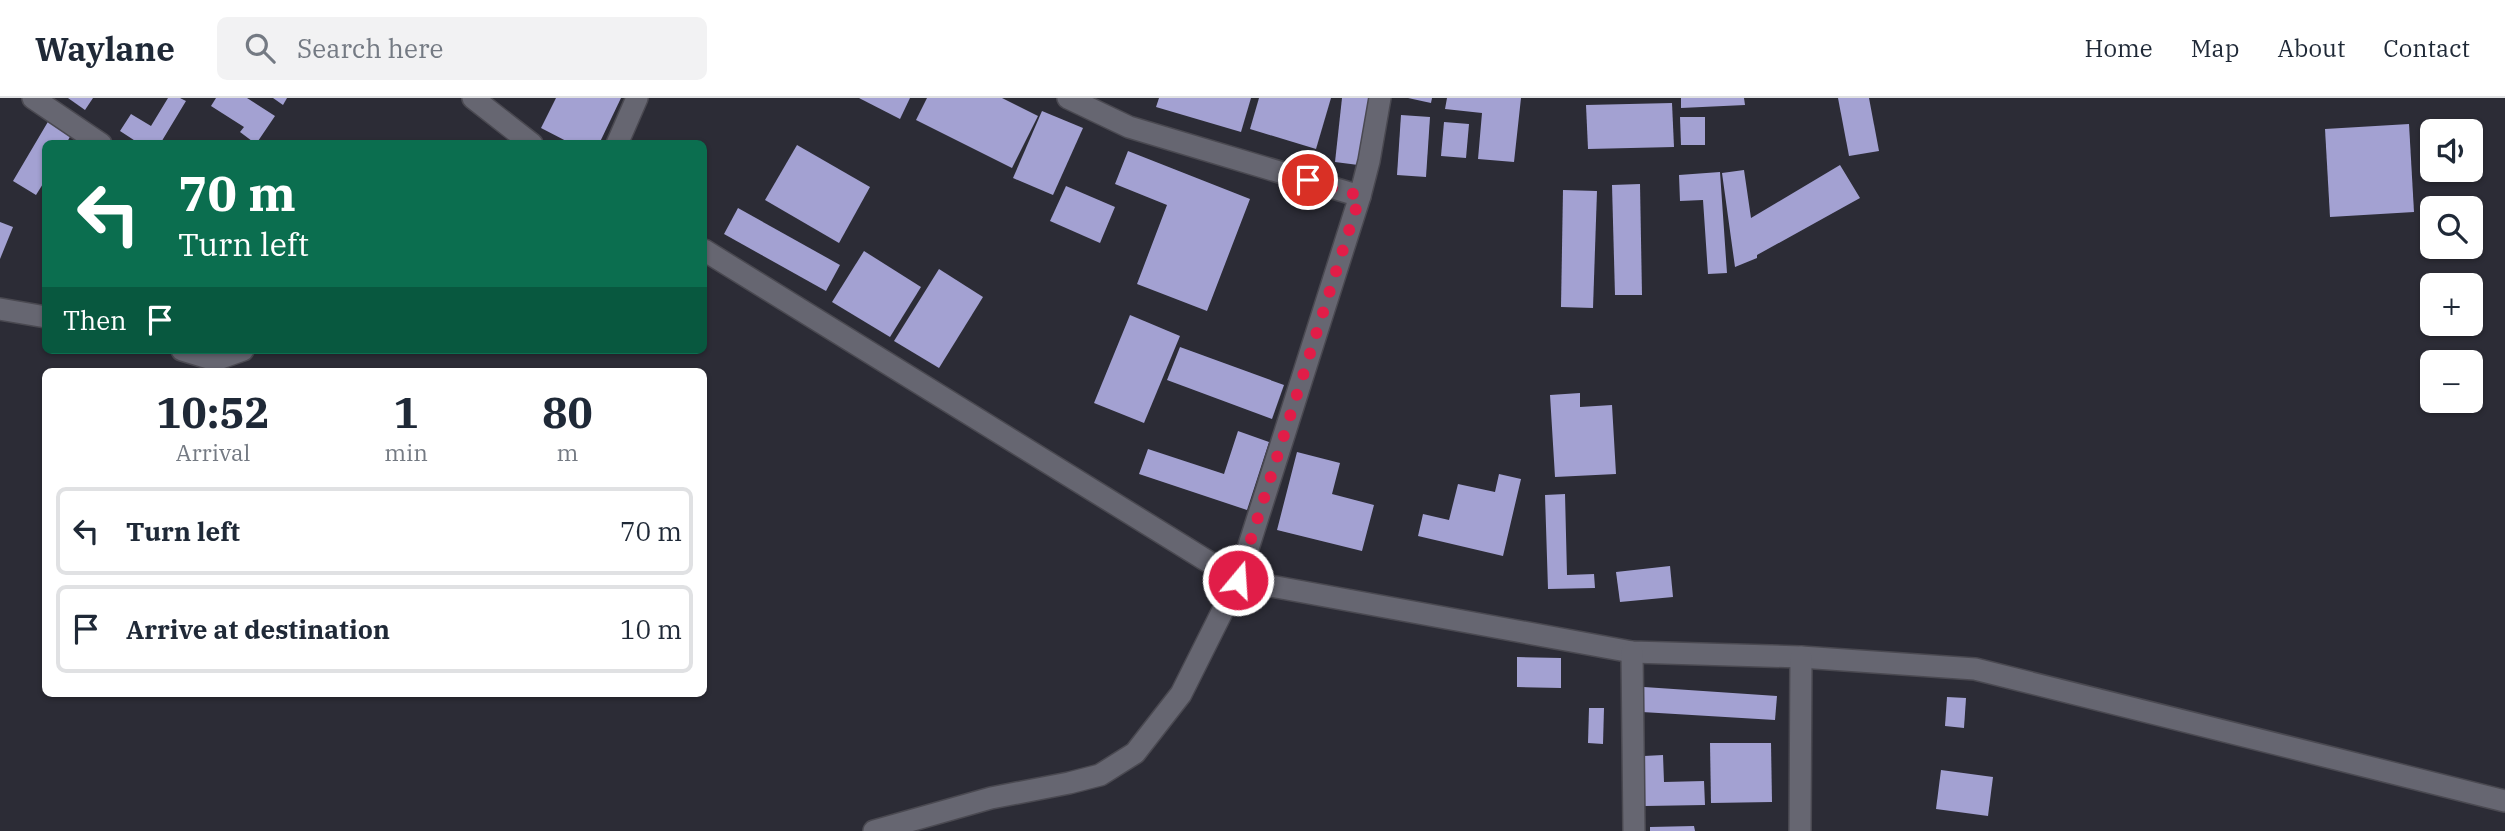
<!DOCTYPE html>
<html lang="en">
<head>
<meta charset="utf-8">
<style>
  :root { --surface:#fff; --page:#f2f2f3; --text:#1f2937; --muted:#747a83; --line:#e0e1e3 }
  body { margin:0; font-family:"IBM Plex Serif",serif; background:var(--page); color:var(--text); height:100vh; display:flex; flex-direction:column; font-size:26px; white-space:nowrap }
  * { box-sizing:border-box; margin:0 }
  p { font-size:23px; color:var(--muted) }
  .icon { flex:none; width:38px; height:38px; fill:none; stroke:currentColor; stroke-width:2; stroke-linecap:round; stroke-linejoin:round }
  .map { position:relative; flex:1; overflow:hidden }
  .side { position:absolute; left:42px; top:270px; width:665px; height:329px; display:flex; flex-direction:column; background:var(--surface); border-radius:10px; box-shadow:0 2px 5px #0004 }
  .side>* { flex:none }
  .banner { position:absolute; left:42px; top:42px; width:665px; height:214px; border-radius:10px; box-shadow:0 2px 5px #0004; background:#0b6e4f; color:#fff; overflow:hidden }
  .buttons { position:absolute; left:2420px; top:21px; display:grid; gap:14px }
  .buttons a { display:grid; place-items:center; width:63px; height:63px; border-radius:10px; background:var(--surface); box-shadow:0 2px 5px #0004; font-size:35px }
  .pin { position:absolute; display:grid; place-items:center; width:60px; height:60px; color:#fff; margin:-30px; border:4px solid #fff; border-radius:50%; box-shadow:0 2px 7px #0007 }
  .me { position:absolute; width:77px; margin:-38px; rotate:18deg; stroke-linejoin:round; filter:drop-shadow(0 0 5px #0008) }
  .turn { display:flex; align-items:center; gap:24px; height:147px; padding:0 21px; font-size:32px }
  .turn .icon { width:91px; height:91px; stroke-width:2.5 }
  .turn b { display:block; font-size:49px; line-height:60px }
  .then { display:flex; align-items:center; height:66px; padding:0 21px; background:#0003; gap:14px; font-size:26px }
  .eta { display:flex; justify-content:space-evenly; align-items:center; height:119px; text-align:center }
  .eta b { font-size:42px; font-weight:700; line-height:49px }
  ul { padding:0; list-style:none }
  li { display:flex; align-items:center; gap:21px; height:88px; margin:0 14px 10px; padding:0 7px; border:4px solid var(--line); border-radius:10px }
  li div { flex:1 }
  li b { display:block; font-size:26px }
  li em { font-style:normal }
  header { display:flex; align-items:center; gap:42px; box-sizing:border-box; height:98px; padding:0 35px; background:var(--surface); border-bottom:2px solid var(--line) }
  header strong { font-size:33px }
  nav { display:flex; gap:38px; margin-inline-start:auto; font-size:24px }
  .search { width:490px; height:63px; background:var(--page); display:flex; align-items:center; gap:18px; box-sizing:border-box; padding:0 24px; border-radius:10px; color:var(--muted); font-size:26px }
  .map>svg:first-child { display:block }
  .building { fill:#a3a1d2 }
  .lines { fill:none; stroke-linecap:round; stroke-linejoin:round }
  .street-casing { stroke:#4a4951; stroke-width:24 }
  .secondary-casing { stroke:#4a4951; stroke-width:24 }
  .street { stroke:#666671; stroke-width:21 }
  .secondary { stroke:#666671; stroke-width:21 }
  .route { stroke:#e11d48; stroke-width:12; stroke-dasharray:0 21.6 }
</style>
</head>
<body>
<header>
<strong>Waylane</strong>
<div class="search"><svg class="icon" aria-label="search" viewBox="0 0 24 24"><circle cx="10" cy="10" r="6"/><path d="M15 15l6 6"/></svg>Search here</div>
<nav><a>Home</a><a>Map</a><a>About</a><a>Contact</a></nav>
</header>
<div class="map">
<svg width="2505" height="733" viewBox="0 0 2505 733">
  <rect width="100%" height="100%" fill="#2c2c36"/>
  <g class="building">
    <polygon points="68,0 93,0 85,12"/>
    <polygon points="168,0 180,0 186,3 160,46 140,46 120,33 131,16 151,28"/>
    <polygon points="216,0 247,0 275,18 256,46 240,34 244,29 211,8"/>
    <polygon points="273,0 287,0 283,7"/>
    <polygon points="556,0 621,0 599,46 572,46 541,30"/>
    <polygon points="859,0 910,0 900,21"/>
    <polygon points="927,0 1002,0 1038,18 1012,70 916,22"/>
    <polygon points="1159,0 1251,0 1241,34 1156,9"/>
    <polygon points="1259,0 1331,0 1316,51 1250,31"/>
    <polygon points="1342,0 1373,0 1366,68 1335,64"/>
    <polygon points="1408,0 1432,0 1431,5"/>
    <polygon points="1447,0 1521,0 1514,64 1478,61 1482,15 1445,11"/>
    <polygon points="1681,0 1744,0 1745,7 1681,10"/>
    <polygon points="1838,0 1869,0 1879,53 1849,58"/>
    <polygon points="1672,5 1674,49 1588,51 1586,7"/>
    <polygon points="1042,13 1083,30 1053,97 1013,80"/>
    <polygon points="1401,17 1430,19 1426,79 1397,77"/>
    <polygon points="1680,19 1705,19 1705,47 1681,47"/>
    <polygon points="49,22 72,35 66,46 46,46 46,81 36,97 13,83"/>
    <polygon points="1444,24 1469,26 1466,60 1441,58"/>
    <polygon points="2409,26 2414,114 2330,119 2325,31"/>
    <polygon points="797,47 870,89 839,145 765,102"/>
    <polygon points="1128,53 1250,101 1207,213 1137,186 1167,107 1115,86"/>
    <polygon points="1840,67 1860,100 1757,157 1757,160 1735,169 1722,75 1744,72 1751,120"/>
    <polygon points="1720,74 1727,175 1708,176 1703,102 1680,103 1679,77"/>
    <polygon points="1640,86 1642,197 1615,197 1612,87"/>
    <polygon points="1066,88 1115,109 1100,145 1050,123"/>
    <polygon points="1563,92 1597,93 1593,210 1561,209"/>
    <polygon points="738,110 840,167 826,193 724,136"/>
    <polygon points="0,124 13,129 0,161"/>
    <polygon points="864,153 921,189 890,239 832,204"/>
    <polygon points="939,171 983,199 939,270 894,243"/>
    <polygon points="1130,217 1180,238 1144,325 1094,305"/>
    <polygon points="1180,249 1284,287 1272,321 1167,282"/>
    <polygon points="1580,295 1580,309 1612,307 1616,376 1555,379 1550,297"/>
    <polygon points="1238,333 1269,344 1247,412 1139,376 1148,351 1224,376"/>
    <polygon points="1297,354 1340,365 1332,396 1374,407 1362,453 1277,432"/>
    <polygon points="1499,376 1521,381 1503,458 1418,438 1423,416 1449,422 1458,386 1495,394"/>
    <polygon points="1565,396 1567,477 1594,476 1595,490 1548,491 1545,397"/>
    <polygon points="1670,468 1673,499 1620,504 1616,474"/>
    <polygon points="1517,559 1561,560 1561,590 1517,589"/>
    <polygon points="1644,589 1777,598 1775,622 1642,614"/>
    <polygon points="1947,599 1966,600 1964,630 1945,628"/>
    <polygon points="1589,610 1604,610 1603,646 1588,645"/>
    <polygon points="1710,645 1771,645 1772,704 1711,705"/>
    <polygon points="1663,657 1664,684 1704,683 1705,707 1645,708 1644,658"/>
    <polygon points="1941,672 1993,679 1988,718 1936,711"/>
    <polygon points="1694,728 1695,733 1650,733 1650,729"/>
  </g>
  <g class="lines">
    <g class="street-casing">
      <g id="street">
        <polyline points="33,0 101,46"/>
        <polyline points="473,0 532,46"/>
        <polyline points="1068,0 1129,29 1360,98"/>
        <polyline points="617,46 637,0"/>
        <polyline points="704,152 1238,482 1632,554 1801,559 1975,571 2505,703"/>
        <polyline points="0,211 46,219"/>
        <polyline points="182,252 215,262 243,252"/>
        <polyline points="1632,554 1634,733"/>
        <polyline points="1800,733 1801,559"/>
      </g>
    </g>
    <g class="secondary-casing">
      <polyline id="secondary" points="874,733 991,700 1069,685 1100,677 1135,655 1181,596 1238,482 1360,98 1369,63 1380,0"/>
    </g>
    <use href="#street" class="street"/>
    <use href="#secondary" class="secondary"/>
  </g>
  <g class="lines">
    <polyline class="route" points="1238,482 1360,98 1308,82"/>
  </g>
</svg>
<div class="buttons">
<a><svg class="icon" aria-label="sound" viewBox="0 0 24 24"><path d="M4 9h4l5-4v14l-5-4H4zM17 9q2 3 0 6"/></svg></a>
<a><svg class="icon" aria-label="search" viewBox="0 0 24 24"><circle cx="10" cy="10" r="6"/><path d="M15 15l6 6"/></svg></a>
<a>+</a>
<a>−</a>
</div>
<div class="pin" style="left:1308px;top:82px;background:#d93025"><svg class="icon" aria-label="arrive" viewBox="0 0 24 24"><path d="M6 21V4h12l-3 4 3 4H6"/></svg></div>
<svg class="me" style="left:1238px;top:482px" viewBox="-20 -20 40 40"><circle r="17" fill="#e11d48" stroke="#fff" stroke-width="3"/><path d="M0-11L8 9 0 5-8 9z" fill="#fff"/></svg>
<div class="banner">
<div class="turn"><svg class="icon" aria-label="left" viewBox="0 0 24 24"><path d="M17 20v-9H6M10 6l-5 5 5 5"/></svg><div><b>70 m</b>Turn left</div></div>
<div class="then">Then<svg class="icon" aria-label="arrive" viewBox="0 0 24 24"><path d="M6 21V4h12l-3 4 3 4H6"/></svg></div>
</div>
<section class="side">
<div class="eta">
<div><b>10:52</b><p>Arrival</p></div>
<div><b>1</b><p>min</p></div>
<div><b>80</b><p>m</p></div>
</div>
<ul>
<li><svg class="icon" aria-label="left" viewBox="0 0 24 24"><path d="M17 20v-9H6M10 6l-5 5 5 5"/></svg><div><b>Turn left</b></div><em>70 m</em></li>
<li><svg class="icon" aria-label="arrive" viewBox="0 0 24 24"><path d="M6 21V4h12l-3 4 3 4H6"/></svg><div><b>Arrive at destination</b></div><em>10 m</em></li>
</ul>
</section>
</div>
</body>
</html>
